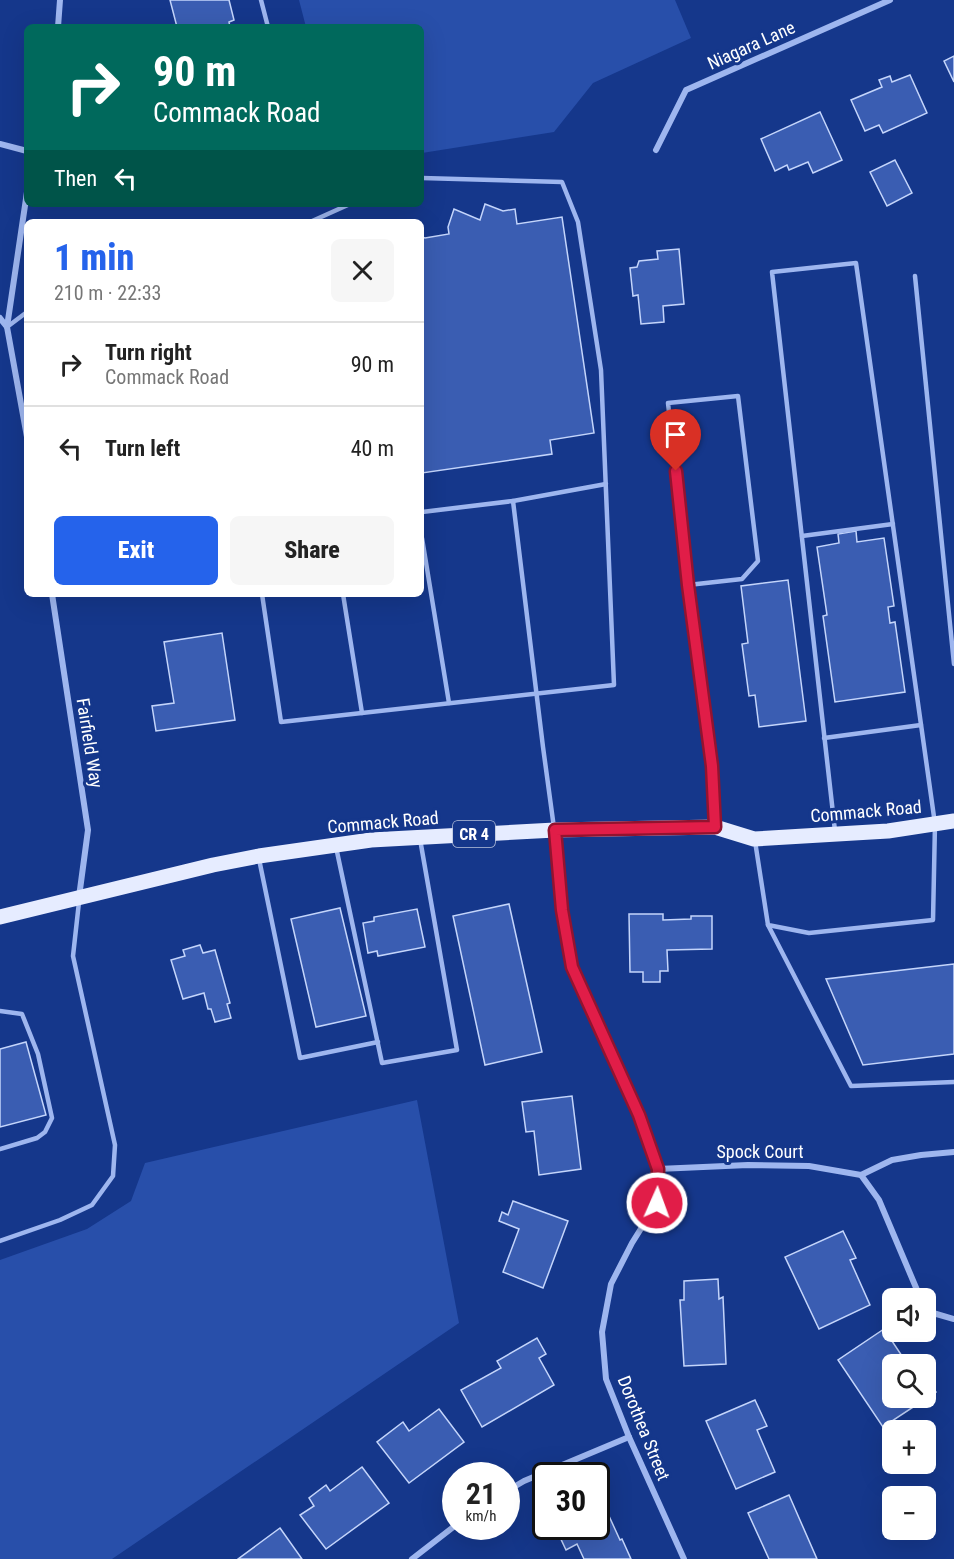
<!DOCTYPE html>
<html lang="en">
<head>
<meta charset="utf-8">
<style>
  :root { --surface:#fff; --page:#f6f6f6; --text:#222; --muted:#767676; --line:#e0e0e0; --accent:#2563eb }
  body { margin:0; font-family:"Roboto Condensed",sans-serif; background:var(--page); color:var(--text); height:100vh; display:flex; flex-direction:column; font-size:22px; white-space:nowrap }
  * { box-sizing:border-box; margin:0 }
  p { font-size:20px; color:var(--muted) }
  .icon { flex:none; width:33px; height:33px; fill:none; stroke:currentColor; stroke-width:2; stroke-linecap:round; stroke-linejoin:round }
  .map { position:relative; flex:1; overflow:hidden }
  .panel { position:absolute; left:24px; top:219px; width:400px; height:378px; display:flex; flex-direction:column; background:var(--surface); border-radius:9px; box-shadow:0 6px 24px #0002 }
  .panel>* { flex:none }
  .top-card { position:absolute; left:24px; top:24px; width:400px; height:183px; border-radius:9px; box-shadow:0 6px 24px #0002; background:#00695c; color:#fff; overflow:hidden }
  .controls { position:absolute; left:882px; top:1288px; display:grid; gap:12px }
  .controls a { display:grid; place-items:center; width:54px; height:54px; border-radius:9px; background:var(--surface); box-shadow:0 6px 24px #0002; font-size:30px }
  .speed { position:absolute; left:442px; top:1462px; display:flex; gap:12px; font-size:30px; font-weight:700; text-align:center }
  .speed>* { display:grid; place-content:center; width:78px; height:78px; border-radius:50%; background:var(--surface); box-shadow:0 6px 24px #0002; line-height:1 }
  .speed small { font-size:15px; font-weight:400 }
  .speed .limit { border:3px solid #111; border-radius:9px; background:#fff; color:#111 }
  .pin { position:absolute; display:grid; place-items:center; width:51px; height:51px; color:#fff; margin:-62px -26px; border-radius:50% 50% 50% 0; rotate:-45deg; box-shadow:0 0 6px #0007 }
  .pin .icon { rotate:45deg }
  .me { position:absolute; width:66px; margin:-33px; rotate:2deg; stroke-linejoin:round; filter:drop-shadow(0 0 4px #0008) }
  .turn { display:flex; align-items:center; gap:21px; height:126px; padding:0 30px; font-size:27px }
  .turn .icon { width:78px; height:78px; stroke-width:2.5 }
  .turn b { display:block; font-size:42px; line-height:51px }
  .then { display:flex; align-items:center; height:57px; padding:0 30px; background:#0003; gap:12px; font-size:22px }
  .round { display:grid; place-items:center; flex:none; width:63px; height:63px; border-radius:9px; background:var(--page) }
  .headline { display:flex; align-items:center; justify-content:space-between; height:102px; padding:0 30px }
  h1 { font-size:36px; font-weight:800; line-height:45px; color:var(--accent) }
  .action { display:flex; gap:12px; margin-top:auto; padding:12px 30px }
  .action a { flex:1; height:69px; border-radius:9px; background:var(--accent); color:#fff; font-size:24px; font-weight:800; line-height:69px; text-align:center }
  .action a+a { background:var(--page); color:var(--text) }
  ul { padding:0; list-style:none }
  li { display:flex; align-items:center; gap:18px; height:84px; padding:0 30px; border-top:2px solid var(--line) }
  li div { flex:1 }
  li b { display:block; font-size:22px }
  li em { font-style:normal }
  .map>svg:first-child { display:block }
  .green { fill:#284faa }
  .building { fill:#3a5db2; stroke:#c4d5fb; stroke-width:1.5 }
  .lines { fill:none; stroke-linecap:round; stroke-linejoin:round }
  .lane { stroke:#9eb6ef; stroke-width:4.5 }
  .street { stroke:#9eb6ef; stroke-width:6 }
  .primary { stroke:#e6ecff; stroke-width:15 }
  .route-casing { stroke:#92132f; stroke-width:15 }
  .route { stroke:#e11d48; stroke-width:10 }
  .labels { text-anchor:middle; dominant-baseline:central; stroke-width:6; stroke-linejoin:round; paint-order:stroke }
  .shield { fill:#15378b; stroke:#b9c3dc; stroke-width:1.5 }
  .shield-label { font-size:16px; font-weight:bold; fill:#fff }
  .street-label { font-size:18px; fill:#fff; stroke:#15378b }
</style>
</head>
<body>
<div class="map">
<svg width="954" height="1559" viewBox="0 0 954 1559">
  <rect width="100%" height="100%" fill="#15378b"/>
  <g class="green">
    <polygon points="299,0 675,0 691,38 593,83 554,132 422,153 422,27 306,27"/>
    <polygon points="417,1100 459,1323 112,1559 0,1559 0,1260 87,1229 131,1201 145,1163"/>
  </g>
  <g class="building">
    <polygon points="170,0 229,0 234,20 229,22 230,27 177,27"/>
    <polygon points="954,56 954,82 944,61"/>
    <polygon points="910,75 927,113 883,133 879,125 865,131 851,100 882,87 879,80 890,76 892,82"/>
    <polygon points="820,112 842,160 813,173 808,162 789,170 787,165 775,171 761,139"/>
    <polygon points="895,160 912,193 887,206 870,172"/>
    <polygon points="485,204 503,211 515,209 517,224 562,217 594,433 550,440 552,454 422,473 422,237 425,238 449,234 448,227 454,209 480,220"/>
    <polygon points="679,249 684,304 663,306 664,322 641,324 638,295 633,296 630,268 637,267 639,261 658,259 657,251"/>
    <polygon points="856,531 857,542 884,538 894,606 888,607 890,623 895,622 905,692 835,702 823,616 827,615 817,547 839,543 838,534"/>
    <polygon points="788,580 806,721 759,727 755,695 749,696 742,644 748,643 741,586"/>
    <polygon points="222,633 235,720 156,731 152,706 174,703 164,642"/>
    <polygon points="509,904 542,1052 485,1065 453,916"/>
    <polygon points="340,908 366,1016 316,1027 291,919"/>
    <polygon points="417,909 425,947 378,956 377,951 368,953 363,923 374,921 374,917"/>
    <polygon points="629,914 663,914 663,920 691,919 691,916 712,916 712,949 667,950 668,971 660,971 660,982 643,982 643,972 630,972"/>
    <polygon points="200,945 203,953 215,950 230,1003 227,1004 231,1018 215,1022 211,1009 208,1009 204,993 183,999 171,960 185,956 183,950"/>
    <polygon points="954,964 954,1054 863,1065 826,979"/>
    <polygon points="26,1042 46,1115 0,1127 0,1049"/>
    <polygon points="572,1096 581,1169 539,1175 534,1131 526,1132 522,1102"/>
    <polygon points="513,1201 568,1221 543,1288 503,1272 519,1229 499,1221 502,1212 508,1215"/>
    <polygon points="843,1231 856,1258 850,1260 870,1305 819,1329 785,1257"/>
    <polygon points="718,1279 719,1299 723,1297 726,1364 684,1366 680,1300 684,1300 684,1281"/>
    <polygon points="884,1329 908,1365 892,1365 892,1398 926,1398 926,1377 936,1392 883,1427 838,1360"/>
    <polygon points="537,1338 546,1354 539,1358 554,1385 482,1427 461,1390 501,1368 497,1361"/>
    <polygon points="755,1400 767,1426 757,1430 775,1472 736,1489 706,1421"/>
    <polygon points="439,1409 464,1442 409,1483 377,1442 403,1422 409,1431"/>
    <polygon points="362,1467 389,1503 326,1549 300,1515 314,1506 309,1498 326,1485 330,1491"/>
    <polygon points="789,1495 817,1559 769,1559 748,1513"/>
    <polygon points="609,1516 620,1540 622,1539 631,1559 584,1559 577,1544 566,1550 559,1535 574,1528 576,1532 586,1527 597,1527 597,1522"/>
    <polygon points="280,1528 302,1559 238,1559"/>
  </g>
  <g class="lines">
    <g class="lane">
      <polyline points="261,0 268,27"/>
      <polyline points="310,222 350,204"/>
      <polyline points="915,276 954,664"/>
      <polyline points="7,327 27,312"/>
      <polyline points="513,501 606,484"/>
      <polyline points="422,512 513,501 543,747 554,828"/>
      <polyline points="802,536 893,524"/>
      <polyline points="422,538 449,703"/>
      <polyline points="688,585 742,579 758,561 738,396 668,403 688,585 712,766 715,824"/>
      <polyline points="262,594 281,722 614,685 601,370 578,222 562,182 422,178"/>
      <polyline points="343,594 362,713"/>
      <polyline points="824,738 921,725"/>
      <polyline points="755,841 768,925 809,933 933,920 935,824 856,263 772,272 835,831"/>
      <polyline points="336,847 382,1063 457,1050 420,839"/>
      <polyline points="259,859 300,1058 378,1042"/>
      <polyline points="768,925 851,1086 954,1082"/>
      <polyline points="0,1011 22,1014 38,1054 52,1118 45,1132 37,1138 0,1149"/>
      <polyline points="0,1241 60,1220 92,1205 113,1176 115,1145 73,956 79,902"/>
    </g>
    <g class="street">
      <polyline points="58,27 60,0"/>
      <polyline points="0,144 27,151"/>
      <polyline points="656,150 686,90 890,0"/>
      <polyline points="0,318 7,327 27,192"/>
      <polyline points="7,327 27,437"/>
      <polyline points="52,594 88,830 79,897"/>
      <polyline points="555,831 562,910 572,967 639,1115 658,1169 657,1203 632,1243 611,1284 602,1332 606,1379 629,1437 684,1559"/>
      <polyline points="658,1169 748,1165 809,1166 861,1175"/>
      <polyline points="924,1299 917,1290 879,1200 861,1175 892,1160 921,1155 954,1152"/>
      <polyline points="926,1302 933,1313 954,1319"/>
      <polyline points="507,1491 524,1481 629,1437"/>
      <polyline points="412,1559 456,1525"/>
    </g>
    <polyline class="primary" points="0,917 213,865 259,856 371,840 555,830 715,827 754,839 888,831 954,821"/>
  </g>
  <g class="lines">
    <g class="route-casing">
      <polyline id="route" points="657,1203 658,1169 639,1115 572,967 562,910 555,830 715,827 712,766 688,585 676,471"/>
    </g>
    <use href="#route" class="route"/>
  </g>
  <g class="labels">
    <rect class="shield" x="453" y="821" width="42" height="26" rx="4.5"/>
    <g class="shield-label">
      <text x="474" y="834">CR 4</text>
    </g>
    <g class="street-label">
      <text transform="translate(751 45) rotate(-24)">Niagara Lane</text>
      <text transform="translate(90 743) rotate(81)">Fairfield Way</text>
      <text transform="translate(866 811) rotate(-5)">Commack Road</text>
      <text transform="translate(383 822) rotate(-5)">Commack Road</text>
      <text x="760" y="1151">Spock Court</text>
      <text transform="translate(644 1428) rotate(68)">Dorothea Street</text>
    </g>
  </g>
</svg>
<div class="controls">
<a><svg class="icon" aria-label="sound" viewBox="0 0 24 24"><path d="M4 9h4l5-4v14l-5-4H4zM17 9q2 3 0 6"/></svg></a>
<a><svg class="icon" aria-label="search" viewBox="0 0 24 24"><circle cx="10" cy="10" r="6"/><path d="M15 15l6 6"/></svg></a>
<a>+</a>
<a>−</a>
</div>
<div class="speed"><div>21<small>km/h</small></div><div class="limit">30</div></div>
<div class="pin" style="left:676px;top:471px;background:#d93025"><svg class="icon" aria-label="arrive" viewBox="0 0 24 24"><path d="M6 21V4h12l-3 4 3 4H6"/></svg></div>
<svg class="me" style="left:657px;top:1203px" viewBox="-20 -20 40 40"><circle r="17" fill="#e11d48" stroke="#fff" stroke-width="3"/><path d="M0-11L8 9 0 5-8 9z" fill="#fff"/></svg>
<div class="top-card">
<div class="turn"><svg class="icon" aria-label="right" viewBox="0 0 24 24"><path d="M7 20v-9h11M14 6l5 5-5 5"/></svg><div><b>90 m</b>Commack Road</div></div>
<div class="then">Then<svg class="icon" aria-label="left" viewBox="0 0 24 24"><path d="M17 20v-9H6M10 6l-5 5 5 5"/></svg></div>
</div>
<section class="panel">
<div class="headline"><div><h1>1 min</h1><p>210 m · 22:33</p></div><a class="round"><svg class="icon" aria-label="close" viewBox="0 0 24 24"><path d="M6 6l12 12M18 6L6 18"/></svg></a></div>
<ul>
<li><svg class="icon" aria-label="right" viewBox="0 0 24 24"><path d="M7 20v-9h11M14 6l5 5-5 5"/></svg><div><b>Turn right</b><p>Commack Road</p></div><em>90 m</em></li>
<li><svg class="icon" aria-label="left" viewBox="0 0 24 24"><path d="M17 20v-9H6M10 6l-5 5 5 5"/></svg><div><b>Turn left</b></div><em>40 m</em></li>
</ul>
<div class="action"><a>Exit</a><a>Share</a></div>
</section>
</div>
</body>
</html>
